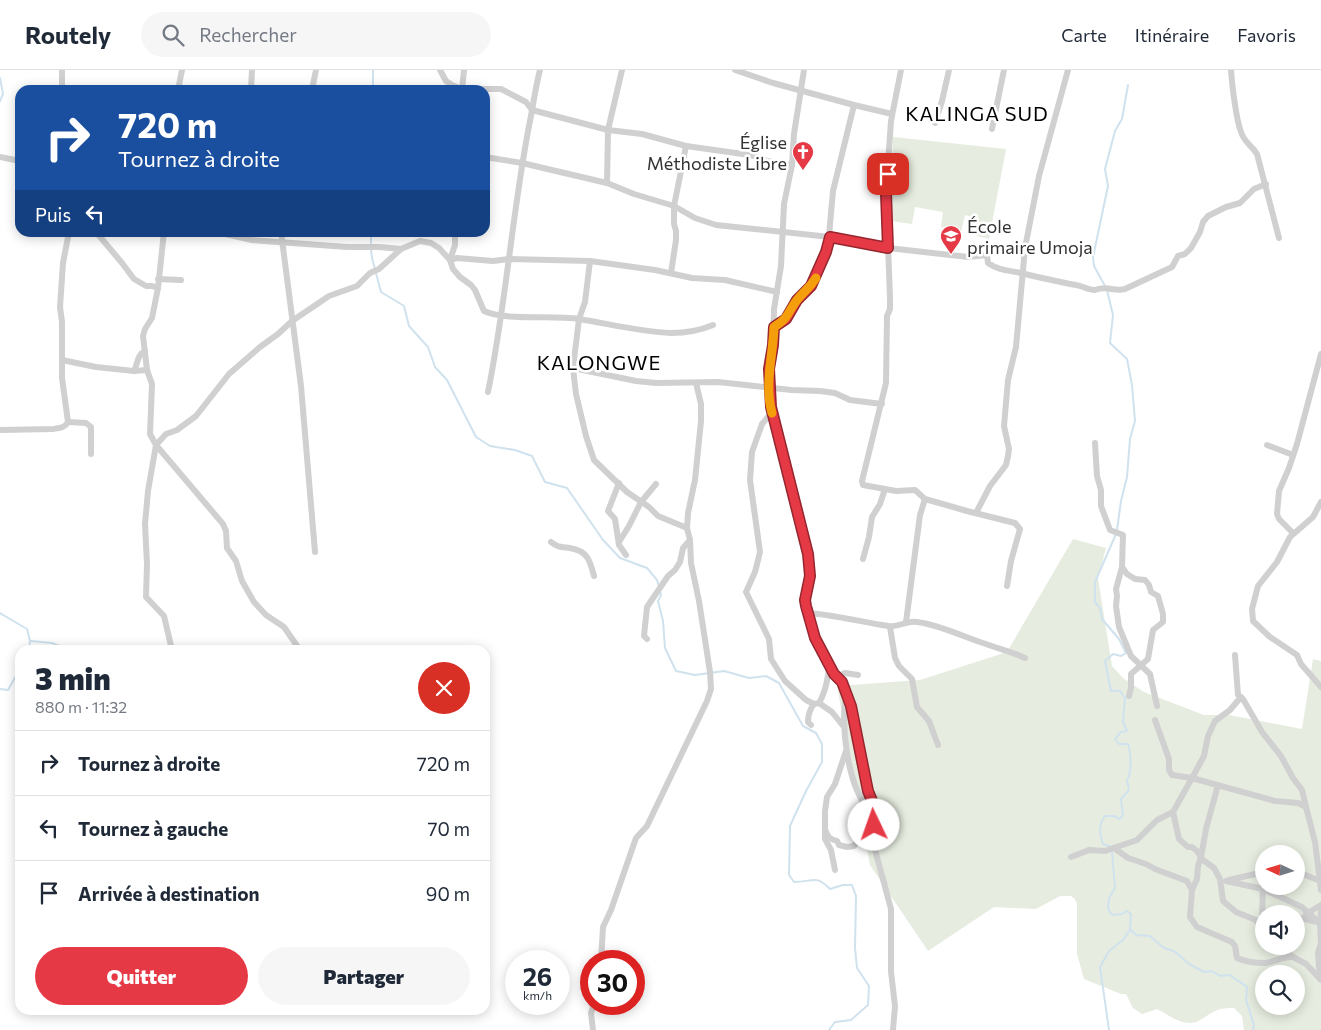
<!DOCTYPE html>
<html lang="fr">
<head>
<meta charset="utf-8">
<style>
  :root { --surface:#fff; --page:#f6f6f7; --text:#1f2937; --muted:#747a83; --line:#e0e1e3; --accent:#e63946 }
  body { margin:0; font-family:Commissioner,sans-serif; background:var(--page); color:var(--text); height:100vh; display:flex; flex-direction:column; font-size:19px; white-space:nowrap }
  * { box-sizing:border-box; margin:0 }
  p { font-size:16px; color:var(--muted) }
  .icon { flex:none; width:28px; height:28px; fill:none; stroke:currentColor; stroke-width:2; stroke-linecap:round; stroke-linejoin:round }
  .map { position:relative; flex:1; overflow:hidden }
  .sheet { position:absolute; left:15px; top:575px; width:475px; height:370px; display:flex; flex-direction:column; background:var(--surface); border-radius:15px; box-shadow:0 2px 12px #0003 }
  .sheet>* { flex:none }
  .guide { position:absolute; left:15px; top:15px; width:475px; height:152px; border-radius:15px; box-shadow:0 2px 12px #0003; background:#1a4fa0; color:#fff; overflow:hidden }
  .needle { width:32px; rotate:274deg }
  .buttons { position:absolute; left:1255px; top:775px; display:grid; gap:10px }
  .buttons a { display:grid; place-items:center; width:50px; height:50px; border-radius:50%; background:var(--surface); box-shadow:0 2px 12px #0003; font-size:25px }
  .speed { position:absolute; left:505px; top:880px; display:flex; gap:10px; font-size:25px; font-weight:700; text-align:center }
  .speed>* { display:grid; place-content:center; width:65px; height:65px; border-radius:50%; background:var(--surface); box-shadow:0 2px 12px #0003; line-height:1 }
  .speed small { font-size:12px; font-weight:400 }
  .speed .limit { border:8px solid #d22; background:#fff; color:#111 }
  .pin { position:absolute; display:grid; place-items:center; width:42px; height:42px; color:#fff; margin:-21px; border-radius:10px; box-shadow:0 2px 8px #0006 }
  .me { position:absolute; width:55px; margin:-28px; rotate:357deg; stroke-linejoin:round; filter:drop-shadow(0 0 4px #0008) }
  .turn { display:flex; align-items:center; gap:18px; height:105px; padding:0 20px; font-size:22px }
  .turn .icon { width:65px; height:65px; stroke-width:2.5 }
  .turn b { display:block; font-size:35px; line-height:42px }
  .then { display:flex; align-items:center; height:48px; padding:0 20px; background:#0003; gap:10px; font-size:19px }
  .round { display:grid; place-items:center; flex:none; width:52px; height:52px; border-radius:26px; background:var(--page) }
  .overview { display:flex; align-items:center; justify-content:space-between; height:85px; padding:0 20px }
  h1 { font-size:30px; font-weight:800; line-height:38px }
  .cta { display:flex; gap:10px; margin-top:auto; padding:10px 20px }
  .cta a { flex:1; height:58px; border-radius:30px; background:var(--accent); color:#fff; font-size:20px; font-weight:800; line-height:58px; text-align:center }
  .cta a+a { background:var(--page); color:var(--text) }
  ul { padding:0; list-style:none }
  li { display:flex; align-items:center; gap:15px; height:65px; padding:0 20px; border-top:1px solid var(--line) }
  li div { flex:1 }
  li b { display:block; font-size:19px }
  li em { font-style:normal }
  header { display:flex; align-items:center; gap:30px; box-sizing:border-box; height:70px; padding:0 25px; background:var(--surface); border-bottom:1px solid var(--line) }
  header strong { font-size:24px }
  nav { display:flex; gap:28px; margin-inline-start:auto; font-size:18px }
  .search { width:350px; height:45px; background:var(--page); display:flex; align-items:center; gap:12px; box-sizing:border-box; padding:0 18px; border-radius:28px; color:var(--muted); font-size:19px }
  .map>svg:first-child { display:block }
  .green { fill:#e6ecdf; fill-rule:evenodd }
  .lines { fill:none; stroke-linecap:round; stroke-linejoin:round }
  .stream { stroke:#cfe2ee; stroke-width:2 }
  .minor { stroke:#d0d0d0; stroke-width:6 }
  .route-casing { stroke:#96252e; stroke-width:12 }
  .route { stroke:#e63946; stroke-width:9 }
  .slow { stroke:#f59e0b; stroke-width:9 }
  .labels { text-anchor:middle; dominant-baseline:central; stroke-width:5; stroke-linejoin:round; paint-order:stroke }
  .poi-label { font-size:18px; fill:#333; stroke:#fff; text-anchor:end }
  .quarter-label { font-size:20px; letter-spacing:1px; fill:#000; stroke:#fff }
</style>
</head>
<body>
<header>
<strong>Routely</strong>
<div class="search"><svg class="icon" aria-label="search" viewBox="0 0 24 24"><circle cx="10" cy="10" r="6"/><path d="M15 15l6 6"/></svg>Rechercher</div>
<nav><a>Carte</a><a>Itinéraire</a><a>Favoris</a></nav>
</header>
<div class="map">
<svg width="1321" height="960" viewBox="0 0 1321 960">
  <rect width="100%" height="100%" fill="#fff"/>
  <g class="green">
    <polygon points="893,67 1006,79 989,169 974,165 976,148 965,145 961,162 941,157 943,142 915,137 912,154 891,151"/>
    <path d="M1073 469 1106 478 1098 508 1112 596 1123 608 1144 622 1204 645H1229L1302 659 1313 589 1321 591V960H1244L1242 946 1234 938C1227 938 1221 938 1215 941 1206 945 1200 953 1190 953 1178 953 1167 944 1157 939L1142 944 1133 938 1126 924H1121L1084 909 1077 884V834L1075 829 1071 826H1060L1036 839 994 837 928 881 870 795 837 616 920 610 1007 582ZM1264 784H1296V816H1264ZM1264 844H1296V876H1264ZM1264 904H1296V936H1264Z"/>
  </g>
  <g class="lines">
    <g class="stream">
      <polyline points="373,0 373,20"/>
      <polyline points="0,8 3,24 0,31"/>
      <polyline points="371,162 371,175"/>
      <polyline points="371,180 372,188 381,222 404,236 409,256 428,277 435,297 447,310 476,367 490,376 515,380 532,386 545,412 567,418 603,470 620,488 647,498 657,510 659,517"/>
      <polyline points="1105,216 1094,196 1093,187 1108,116 1105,99 1115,61 1122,49 1128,15"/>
      <polyline points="1107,220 1113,245 1110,273 1127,289 1132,315 1135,351 1130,369 1127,407 1121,431 1117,460"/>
      <path d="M660 521 661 525 658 531 663 551 665 578 676 601 695 605 724 601 749 608 766 606 779 613 803 656 816 663 822 674V692L806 721 790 756 789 805 794 812C814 812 815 804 830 819L843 815H852L856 826 855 878 857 898 869 916 868 935 851 950 835 952 829 960"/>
      <polyline points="0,543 27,559 30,571 29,580"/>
      <polyline points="31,571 52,573 69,580"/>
      <polyline points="0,619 8,620 20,599"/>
      <path d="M1111 777 1103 774C1099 764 1098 755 1105 746H1114L1120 749 1123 745 1121 729 1129 720 1127 710C1132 703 1131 683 1128 674H1119L1115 669 1121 662 1127 661 1123 652 1125 628 1120 621H1111L1105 591 1113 584 1121 586 1126 583 1119 569 1102 549 1100 538 1095 532V512L1116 464"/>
      <path d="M1112 781 1115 818 1109 828 1108 839 1112 845 1122 844 1127 841 1131 844 1130 859 1136 865 1150 866 1164 878 1174 881 1189 894 1204 902 1212 901 1220 906 1230 905C1236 911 1242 912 1247 917L1246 930 1254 955 1253 960"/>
      <polyline points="1109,960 1100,897 1109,881 1123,870 1130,860"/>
    </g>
    <g class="minor">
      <polyline points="440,0 446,11 452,15 462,19 501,19 526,32 532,40 608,60 642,64 686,76 743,84 754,86 767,91 792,95"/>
      <polyline points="735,0 773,13 854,35 892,44"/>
      <polyline points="804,0 794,64 792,95 784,134 781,196 774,239 773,275 769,299 771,337 808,484 810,506 806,523 806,535 820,578 845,618 851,636 868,721 875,738 874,776 891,839 891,902 895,936 893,960"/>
      <polyline points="901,0 891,51 886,123 890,228 890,239 887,246 886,313 862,411 863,415 896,421 915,420 925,429 967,441 1015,453 1020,459 1011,491 1007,516"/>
      <path d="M1231 0C1232 14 1236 49 1241 62 1244 72 1252 76 1257 84L1279 168"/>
      <polyline points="62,20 62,0"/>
      <polyline points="178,20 182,0"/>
      <polyline points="251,20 252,0"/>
      <polyline points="312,20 316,0"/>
      <polyline points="462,20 464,0"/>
      <polyline points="935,53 942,31 949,0"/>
      <polyline points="992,59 1004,0"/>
      <polyline points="0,87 20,91"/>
      <path d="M485 87 522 93 607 113 634 124 674 136 695 148 716 155 830 167 888 178 968 187 987 185 988 193C1001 202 1011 200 1025 204 1042 208 1059 212 1076 215 1083 216 1088 220 1095 220 1108 215 1113 222 1125 219L1172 197 1178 186 1185 184 1191 178 1200 162 1203 152 1208 146 1226 137 1240 133 1254 119 1266 114"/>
      <polyline points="607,113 608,60 622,0"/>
      <polyline points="96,162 122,193 134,209 146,216 152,216 158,218"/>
      <polyline points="164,162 158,218 152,248 145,259 143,266 147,300 152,314 150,364 156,375 223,454 226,461 227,478 236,491 242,511 254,532 266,545 284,557 300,580"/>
      <path d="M216 162 252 170 347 177H379L401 179 420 171 431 173 439 178 450 190 453 199 460 207 471 215 475 220 484 241C505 251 553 245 579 249 610 254 640 262 671 263 684 263 701 260 713 255"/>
      <polyline points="281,162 301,316 315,482"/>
      <polyline points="450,190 457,188 493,191 509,189 590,191 655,200 692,208 725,210 777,222"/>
      <polyline points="450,190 455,175 455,162"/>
      <polyline points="590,191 585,232 579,249 573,298 576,324 586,366 594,390 627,422 649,437 658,446 687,458"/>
      <polyline points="671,203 676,170 676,161 674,154 674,136 686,76"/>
      <polyline points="158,209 181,210"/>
      <polyline points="774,257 786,249 797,230 811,216 828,177 833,121 854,35"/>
      <polyline points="62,290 96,297 134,301 147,300"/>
      <polyline points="573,298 636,311 656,313 718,312 791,320 820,321 835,323 850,330 882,334"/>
      <path d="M134 301C138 293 137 285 145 281"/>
      <path d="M488 322C506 234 512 144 529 56 533 37 535 19 540 0"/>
      <polyline points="772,342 762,354 752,382 750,410 760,482 755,502 746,522 769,569 771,589 785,611 806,630 814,634"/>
      <polyline points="68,352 86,353 91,357 91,384"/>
      <path d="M0 360 53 359C59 358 65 358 68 352L62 308V252L60 237 63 193 69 162"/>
      <polyline points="1095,373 1097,406 1101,420 1101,436 1110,460 1123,465 1122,497 1116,519 1117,526 1116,536 1119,557 1131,586 1150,604 1157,636"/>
      <polyline points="1267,375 1293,385"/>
      <polyline points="619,413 608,441 615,449 619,475 626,485"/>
      <polyline points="1321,432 1313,447 1290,467 1277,492 1258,516 1252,539 1253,551 1270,567 1297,585 1301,594 1321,617"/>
      <polyline points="976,443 990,416 1006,395 1008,386 1009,379 1004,356 1008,310 1016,277 1025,178 1039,106 1068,0"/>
      <polyline points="1293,463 1279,449 1277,444 1279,421 1289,398 1297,374 1321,284"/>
      <path d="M551 472C558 478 563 477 570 478 588 481 590 491 594 506"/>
      <polyline points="619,472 629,456 641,432 656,414"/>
      <polyline points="863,489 869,467 872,447 880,434 885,419"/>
      <polyline points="1122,497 1127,504 1135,509 1145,510 1149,515 1151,522 1158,526 1163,544 1163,552 1153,560 1148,589 1131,604 1131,618 1129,626"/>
      <path d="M809 543C835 545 861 552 888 556 898 558 907 550 917 552 941 555 963 567 986 574 1000 579 1012 582 1025 588"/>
      <polyline points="906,552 920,445 925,429"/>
      <polyline points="890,557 895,588 899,596 912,609 917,637 929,651 938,675"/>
      <polyline points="647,569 644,566 647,537 668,506 675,500 680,492 683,478 690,470"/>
      <polyline points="172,580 164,546 146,527 147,494 145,454 148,421 156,375 166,364 177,360 196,346 229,304 260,277 278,264 292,251 329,226 357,216 370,203 379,199 401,179"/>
      <polyline points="1235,585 1238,625 1243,629 1262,662 1281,686 1293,708 1302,720 1306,737"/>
      <polyline points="837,607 845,603 858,605"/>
      <path d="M819 633C825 623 829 606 829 594"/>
      <polyline points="1155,650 1169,689 1169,700 1172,705 1192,708 1204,686 1208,666 1215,651 1230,640 1241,627"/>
      <path d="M811 655 808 652C808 645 810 639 814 634L819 633 832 642 844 657"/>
      <path d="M1218 715 1206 759 1201 787 1198 796 1197 809 1192 820 1190 847 1197 857 1232 872 1235 876 1237 888C1246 892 1255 893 1265 893 1275 892 1283 886 1293 887"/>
      <polyline points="1173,742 1192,708 1275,731 1298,733 1306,737 1315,772 1321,820"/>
      <path d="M825 759C827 766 830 770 837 771L839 775 847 777 854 776 863 763 868 737C848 719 839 649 847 624"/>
      <polyline points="1114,778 1128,788 1146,794 1155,799 1187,811 1192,820"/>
      <polyline points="1071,787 1089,780 1105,781 1137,770 1157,750 1173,742 1179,769 1188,777 1192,777 1197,781 1203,790 1214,798 1220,809 1223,831 1236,842 1256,850 1264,861"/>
      <polyline points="835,800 831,780 825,769 825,741 827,727 835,714 846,681"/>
      <polyline points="1296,801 1320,811"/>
      <polyline points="1263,802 1264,810"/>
      <polyline points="1229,810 1264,802"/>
      <polyline points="1226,811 1263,819 1302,837 1320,853"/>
      <polyline points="1306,844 1321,835"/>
      <polyline points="1296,850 1301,848 1317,852"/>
      <polyline points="1259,854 1262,848 1263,816"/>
      <polyline points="1280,876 1293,887 1306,894 1321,910"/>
      <polyline points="601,891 603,857 611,840 636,768 647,756 707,631 711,619 710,602 699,531 691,493 690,470 687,458 688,443 695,410 701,351 701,334 696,313"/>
      <polyline points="1320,909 1318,883 1321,873 1320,853 1321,841"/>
      <polyline points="593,960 591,943 594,934"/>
    </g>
  </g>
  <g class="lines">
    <g class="route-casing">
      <polyline id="route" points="874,755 876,746 875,738 868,721 851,636 842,612 834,604 815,568 806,536 805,530 810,506 808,484 771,337 769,299 773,275 774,257 786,249 797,230 811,216 826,182 830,167 888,178 886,123 888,104"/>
    </g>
    <use href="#route" class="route"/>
    <path class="slow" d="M772 343C764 315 773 286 774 257 790 247 787 243 797 230 804 221 809 219 816 208"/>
  </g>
  <defs>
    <g id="church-pin" transform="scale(1.125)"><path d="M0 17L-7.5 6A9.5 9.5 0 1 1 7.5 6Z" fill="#e63946" stroke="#fff"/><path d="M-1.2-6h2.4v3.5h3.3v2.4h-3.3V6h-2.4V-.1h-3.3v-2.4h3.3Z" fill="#fff"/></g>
    <g id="school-pin" transform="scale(1.125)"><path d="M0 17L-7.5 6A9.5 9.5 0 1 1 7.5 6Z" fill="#e63946" stroke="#fff"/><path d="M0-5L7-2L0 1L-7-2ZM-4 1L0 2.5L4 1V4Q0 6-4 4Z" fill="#fff"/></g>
  </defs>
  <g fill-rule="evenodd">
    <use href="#church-pin" x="803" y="82"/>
    <use href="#school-pin" x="951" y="166"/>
  </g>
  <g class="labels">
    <g class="poi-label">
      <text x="787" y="72">Église<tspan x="787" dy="21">Méthodiste Libre</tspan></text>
      <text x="967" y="156" text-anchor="start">École<tspan x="967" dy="21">primaire Umoja</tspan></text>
    </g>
    <g class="quarter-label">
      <text x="977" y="43">KALINGA SUD</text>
      <text x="599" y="292">KALONGWE</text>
    </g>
  </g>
</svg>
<div class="buttons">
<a><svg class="needle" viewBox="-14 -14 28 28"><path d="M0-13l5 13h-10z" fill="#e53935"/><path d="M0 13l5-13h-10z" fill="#747a83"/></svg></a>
<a><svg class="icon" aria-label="sound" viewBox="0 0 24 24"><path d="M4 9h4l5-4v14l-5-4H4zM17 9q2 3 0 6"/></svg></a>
<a><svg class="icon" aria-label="search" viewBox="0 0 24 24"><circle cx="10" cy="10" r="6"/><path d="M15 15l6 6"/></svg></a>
</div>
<div class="speed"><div>26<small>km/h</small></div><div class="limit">30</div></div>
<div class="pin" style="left:888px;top:104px;background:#d93025"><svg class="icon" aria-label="arrive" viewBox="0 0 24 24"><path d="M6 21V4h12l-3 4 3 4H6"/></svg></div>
<svg class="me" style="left:874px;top:755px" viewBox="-20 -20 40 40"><circle r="19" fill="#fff"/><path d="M0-13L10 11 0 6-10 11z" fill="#e63946"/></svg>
<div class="guide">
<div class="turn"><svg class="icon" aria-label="right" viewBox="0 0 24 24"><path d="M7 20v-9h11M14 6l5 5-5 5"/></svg><div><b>720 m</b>Tournez à droite</div></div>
<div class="then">Puis<svg class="icon" aria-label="left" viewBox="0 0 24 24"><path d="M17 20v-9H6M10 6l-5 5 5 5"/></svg></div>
</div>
<section class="sheet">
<div class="overview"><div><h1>3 min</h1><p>880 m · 11:32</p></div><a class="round" style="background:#d93025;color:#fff"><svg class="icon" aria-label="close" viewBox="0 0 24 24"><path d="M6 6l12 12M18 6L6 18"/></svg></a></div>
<ul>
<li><svg class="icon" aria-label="right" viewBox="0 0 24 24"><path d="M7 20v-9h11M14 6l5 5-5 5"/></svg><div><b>Tournez à droite</b></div><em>720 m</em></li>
<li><svg class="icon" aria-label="left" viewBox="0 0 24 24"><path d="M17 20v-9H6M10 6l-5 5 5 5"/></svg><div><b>Tournez à gauche</b></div><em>70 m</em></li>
<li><svg class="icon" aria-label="arrive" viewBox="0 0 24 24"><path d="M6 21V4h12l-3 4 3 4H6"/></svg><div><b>Arrivée à destination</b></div><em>90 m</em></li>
</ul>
<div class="cta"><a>Quitter</a><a>Partager</a></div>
</section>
</div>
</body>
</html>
